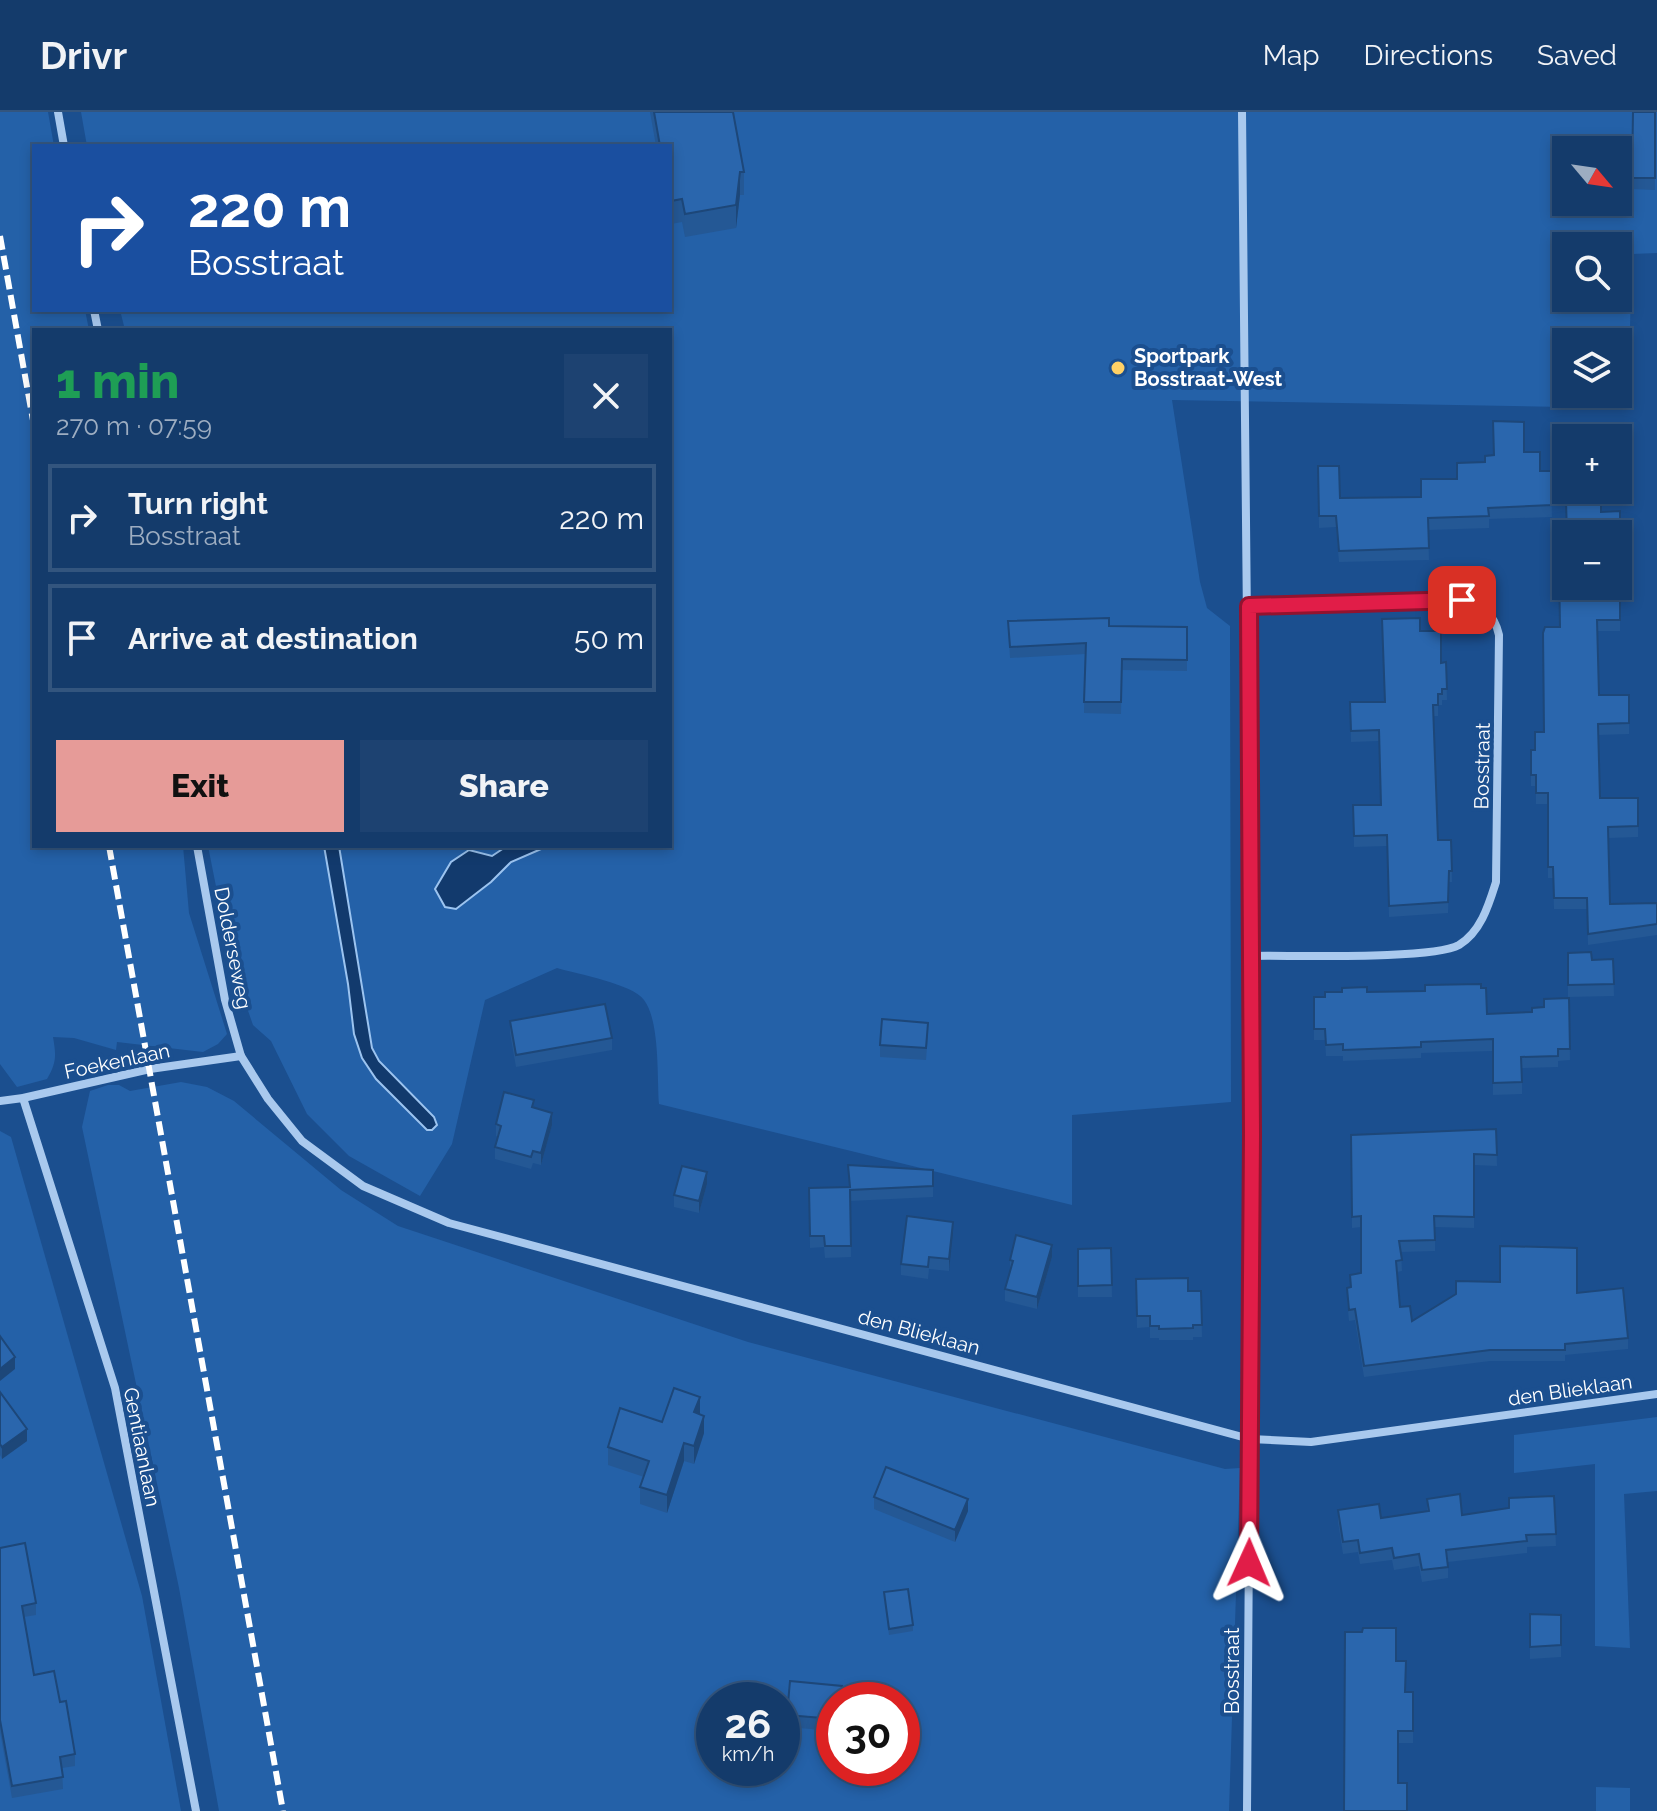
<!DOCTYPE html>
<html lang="en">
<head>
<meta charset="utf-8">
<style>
  :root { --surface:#143b6b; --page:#1d4271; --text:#f1f3f6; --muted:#9dadc1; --line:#33557e; --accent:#e69b98 }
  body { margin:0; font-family:Raleway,sans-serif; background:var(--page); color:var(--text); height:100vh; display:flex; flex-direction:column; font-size:30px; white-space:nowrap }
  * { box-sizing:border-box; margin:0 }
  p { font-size:26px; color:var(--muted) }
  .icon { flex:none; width:44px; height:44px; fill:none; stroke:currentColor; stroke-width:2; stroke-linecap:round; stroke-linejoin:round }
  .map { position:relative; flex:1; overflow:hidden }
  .drawer { position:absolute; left:32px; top:216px; width:640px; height:520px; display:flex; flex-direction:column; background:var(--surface); border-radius:0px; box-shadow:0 4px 12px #0003,0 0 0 2px var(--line) }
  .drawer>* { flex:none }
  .banner { position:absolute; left:32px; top:32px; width:640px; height:168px; border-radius:0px; box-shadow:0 4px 12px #0003,0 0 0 2px var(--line); background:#1a4fa0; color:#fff; overflow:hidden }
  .needle { width:52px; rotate:119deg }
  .tools { position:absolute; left:1552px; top:24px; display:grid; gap:16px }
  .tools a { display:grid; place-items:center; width:80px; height:80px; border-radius:0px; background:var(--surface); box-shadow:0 4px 12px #0003,0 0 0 2px var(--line); font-size:40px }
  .speed { position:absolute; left:696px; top:1570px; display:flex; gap:16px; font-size:40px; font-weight:700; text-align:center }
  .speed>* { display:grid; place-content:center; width:104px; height:104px; border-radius:50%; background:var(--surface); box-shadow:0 4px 12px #0003,0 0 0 2px var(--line); line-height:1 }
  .speed small { font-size:20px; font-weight:400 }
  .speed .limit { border:12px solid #d22; background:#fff; color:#111 }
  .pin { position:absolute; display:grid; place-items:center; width:68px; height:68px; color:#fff; margin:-34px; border-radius:16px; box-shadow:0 4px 12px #0006 }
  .me { position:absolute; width:88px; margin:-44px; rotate:1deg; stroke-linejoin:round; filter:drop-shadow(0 0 6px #0008) }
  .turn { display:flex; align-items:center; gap:28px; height:168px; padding:0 24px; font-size:36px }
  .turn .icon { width:104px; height:104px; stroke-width:2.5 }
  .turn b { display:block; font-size:56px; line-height:68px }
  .round { display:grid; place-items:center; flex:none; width:84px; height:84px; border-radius:0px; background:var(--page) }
  .overview { display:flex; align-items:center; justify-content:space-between; height:136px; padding:0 24px }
  h1 { font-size:48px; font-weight:800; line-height:60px; color:#1e9e55 }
  .primary-button { display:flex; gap:16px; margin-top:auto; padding:16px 24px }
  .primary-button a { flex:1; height:92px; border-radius:0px; background:var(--accent); color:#111; font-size:32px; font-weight:800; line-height:92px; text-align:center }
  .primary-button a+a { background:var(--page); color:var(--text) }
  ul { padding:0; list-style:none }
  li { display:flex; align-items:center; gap:24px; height:108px; margin:0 16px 12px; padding:0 8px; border:4px solid var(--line); border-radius:0px }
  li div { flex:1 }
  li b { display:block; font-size:30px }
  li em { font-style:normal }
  header { display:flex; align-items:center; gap:48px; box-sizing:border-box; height:112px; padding:0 40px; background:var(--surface); border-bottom:2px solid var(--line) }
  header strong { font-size:38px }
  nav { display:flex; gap:44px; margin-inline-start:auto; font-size:28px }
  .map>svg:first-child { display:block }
  .green { fill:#2461a8; fill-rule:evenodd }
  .water { fill:#123a6d; stroke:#9cc4f0; stroke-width:2 }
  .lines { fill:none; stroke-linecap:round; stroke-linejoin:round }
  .minor { stroke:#a9c9ee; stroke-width:8 }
  .rail { stroke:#fff; stroke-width:6; stroke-dasharray:14 6; stroke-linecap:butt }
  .wall { fill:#245895 }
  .shaded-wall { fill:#1d4779 }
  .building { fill:#2a66ad; stroke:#1d4779; stroke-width:2 }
  .route-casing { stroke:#92132f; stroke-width:20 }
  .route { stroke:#e11d48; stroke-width:14 }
  .poi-dot { fill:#ffd166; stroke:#1b4f8f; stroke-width:3 }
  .labels { text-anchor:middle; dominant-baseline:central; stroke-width:8; stroke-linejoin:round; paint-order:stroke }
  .poi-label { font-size:20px; font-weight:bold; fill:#fff; stroke:#1b4f8f; text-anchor:start }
  .street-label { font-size:20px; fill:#fff; stroke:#1b4f8f }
</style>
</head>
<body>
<header>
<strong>Drivr</strong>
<nav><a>Map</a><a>Directions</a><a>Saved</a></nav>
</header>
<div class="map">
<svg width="1657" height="1699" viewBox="0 0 1657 1699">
  <rect width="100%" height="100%" fill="#1b4f8f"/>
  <g class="green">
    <path d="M0 0H48L54 34H34V198H85L89 218H34V734H183L189 801 227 922 218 932 203 940 117 930 116 938 74 926 53 925C56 943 57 950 47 967L17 975 0 952Z"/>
    <path d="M81 0H1657V141L1632 142 1628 289H1620V296L1172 288 1200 470 1207 496 1230 514 1231 990 1072 1003V1093L659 992C657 965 660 909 644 888 633 872 577 862 557 856L485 888 452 1032 420 1084 349 1044 307 1002 271 929 253 913 231 850 208 734H670V218H125L120 198H670V34H87ZM1566 38H1618V90H1566ZM1566 134H1618V186H1566ZM1566 230H1618V282H1566Z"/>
    <path d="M181 970 207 975 234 989 341 1078 398 1114 748 1230 1225 1357 1240 1356 1229 1699H219L179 1476 82 1015 90 979 108 973H119L130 979ZM714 1588H782V1656H714ZM834 1588H902V1656H834Z"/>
    <polygon points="0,1019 11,1025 142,1484 181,1699 0,1699"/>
    <polygon points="1657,1305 1657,1379 1624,1382 1630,1536 1595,1534 1595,1352 1514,1361 1514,1323"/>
    <polygon points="1596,1675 1630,1676 1630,1699 1596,1699"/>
  </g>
  <g class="water">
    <polygon points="324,734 339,734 372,936 379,949 434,1005 437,1013 432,1018 427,1018 376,967 362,946 354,922 348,872"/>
    <polygon points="507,734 548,734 511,750 491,770 456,797 445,795 435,777 451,750 469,738 492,744"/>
  </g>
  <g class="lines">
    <g class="minor">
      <polyline points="58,0 64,34"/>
      <polyline points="1242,0 1252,1022 1247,1699"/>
      <polyline points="94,198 98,218"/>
      <path d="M1249 494 1462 488C1483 494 1494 501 1499 523L1496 770C1489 792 1481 820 1459 833 1432 848 1289 843 1250 844"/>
      <polyline points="197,734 225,888 241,944 268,987 302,1029 363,1074 449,1111 1250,1327 1311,1330 1657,1282"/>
      <polyline points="23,986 115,1276 196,1699"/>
      <polyline points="0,989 23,986 150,957 241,944"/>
    </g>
    <g class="rail">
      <polyline points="0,124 34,314"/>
      <polyline points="109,734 283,1699"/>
    </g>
  </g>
  <g class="wall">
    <polygon points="650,0 733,0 744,60 744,83 740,83 736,116 685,125 682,110 671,112 670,34 656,34"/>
    <polygon points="1633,0 1655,0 1655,78 1632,77"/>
    <polygon points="1524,340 1540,359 1551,359 1552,405 1489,407 1489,416 1428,418 1429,448 1339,450 1336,415 1319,416 1318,354 1340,386 1421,385 1485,350"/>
    <polygon points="1620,399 1620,519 1598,519 1599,583 1629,611 1629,622 1598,623 1600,686 1638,686 1638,725 1609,726 1610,792 1657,791 1657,823 1588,833 1587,797 1554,797 1553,766 1548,766 1548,692 1536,692 1536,674 1531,674 1531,638 1535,638 1544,620 1566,474 1601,400"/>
    <polygon points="1008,509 1109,514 1187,515 1187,559 1122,558 1121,602 1084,601 1085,542 1010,546"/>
    <polygon points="1420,519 1441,551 1446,550 1447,588 1442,588 1442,593 1438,593 1438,604 1434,604 1438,728 1451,728 1452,770 1449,770 1448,801 1389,805 1387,734 1354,735 1353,693 1381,693 1379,629 1351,630 1350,590 1385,590"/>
    <polygon points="1568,841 1592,848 1613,847 1614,884 1568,885"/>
    <polygon points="1367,880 1487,902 1532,900 1569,886 1570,948 1558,949 1558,955 1522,956 1522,982 1493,983 1493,939 1421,941 1421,946 1343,949 1343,944 1326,944 1325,928 1314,928 1314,885 1325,885"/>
    <polygon points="510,909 612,926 612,938 516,955 510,921"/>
    <polygon points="928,922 926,948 880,945 880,933"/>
    <polygon points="534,996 552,1013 541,1053 533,1051 531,1057 495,1047 495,1035 498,1025 496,1024 496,1012"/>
    <polygon points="1496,1017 1497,1054 1474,1053 1474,1116 1435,1115 1435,1139 1401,1140 1402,1159 1397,1160 1400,1195 1412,1209 1577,1181 1628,1226 1628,1237 1565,1243 1565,1249 1490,1249 1364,1265 1355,1208 1349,1209 1347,1187 1351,1175 1350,1163 1361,1161 1361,1115 1352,1116 1351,1023"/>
    <polygon points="933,1058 933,1085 850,1089 851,1145 825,1146 824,1135 810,1136 809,1076 849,1075"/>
    <polygon points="707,1072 699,1101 674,1095 674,1083"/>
    <polygon points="953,1121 949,1159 929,1157 928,1167 901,1163 901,1152"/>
    <polygon points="1111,1136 1112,1185 1078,1185 1078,1137"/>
    <polygon points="1052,1145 1037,1197 1005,1189 1005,1177 1010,1160 1010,1148"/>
    <polygon points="1136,1167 1188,1179 1201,1179 1202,1225 1193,1225 1193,1228 1159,1228 1159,1226 1150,1226 1150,1215 1137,1216"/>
    <polygon points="0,1280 27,1329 2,1347 0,1343"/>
    <polygon points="700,1302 704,1321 694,1352 684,1349 667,1401 640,1392 640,1375 644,1365 608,1353 608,1335 662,1310"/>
    <polygon points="1554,1384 1556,1434 1527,1435 1527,1441 1448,1450 1448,1466 1422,1470 1419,1454 1394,1458 1392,1448 1360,1452 1358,1440 1343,1442 1338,1410 1338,1398 1381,1406 1427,1399 1427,1387 1462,1403 1509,1396"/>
    <polygon points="874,1385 968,1399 955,1430 874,1397"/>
    <polygon points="0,1436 36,1491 36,1503 24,1505 34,1563 60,1590 75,1642 75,1654 62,1656 63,1677 12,1686 0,1620"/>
    <polygon points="884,1480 913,1513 913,1519 889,1523"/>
    <polygon points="1530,1502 1561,1503 1561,1545 1530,1547"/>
    <polygon points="1396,1549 1406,1580 1413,1580 1413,1631 1398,1631"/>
    <polygon points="834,1588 834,1619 787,1615 787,1603"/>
  </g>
  <g class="shaded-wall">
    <polygon points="740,60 740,83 736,116 736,93"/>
    <polygon points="552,1001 552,1013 541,1053 541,1041"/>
    <polygon points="707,1060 707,1072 699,1101 699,1089"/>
    <polygon points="953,1110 953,1121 949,1159 949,1147"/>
    <polygon points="1052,1133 1052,1145 1037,1197 1037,1185"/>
    <polygon points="15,1245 15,1257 0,1269 0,1257"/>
    <polygon points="700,1285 700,1302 694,1300"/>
    <polygon points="704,1304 704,1321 694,1352 694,1334"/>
    <polygon points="27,1317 27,1329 2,1347 2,1335"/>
    <polygon points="684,1331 684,1349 667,1401 667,1383"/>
    <polygon points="968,1387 968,1399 955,1430 955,1418"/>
  </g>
  <g class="building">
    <polygon points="654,0 733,0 744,60 740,60 736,93 685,102 682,87 671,89 670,34 660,34"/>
    <polygon points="1633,0 1655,0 1655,66 1632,66"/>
    <polygon points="1493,309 1524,310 1524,340 1540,340 1540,359 1551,359 1552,393 1488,396 1489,404 1428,406 1429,436 1339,439 1336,404 1319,404 1318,354 1339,354 1340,386 1421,385 1421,367 1457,367 1457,351 1485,350 1485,344 1494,343"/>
    <polygon points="1566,390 1601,390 1601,400 1620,399 1620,508 1597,508 1599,583 1629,583 1629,611 1598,612 1600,686 1638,686 1638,714 1608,715 1610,792 1657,791 1657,812 1588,822 1587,786 1554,786 1553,755 1548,755 1548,681 1536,681 1536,663 1531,663 1531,638 1535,638 1535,620 1544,620 1543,521 1545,515 1560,515 1559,454 1566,454 1566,474 1618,474 1618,422 1567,422"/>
    <polygon points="1109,506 1109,514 1187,515 1187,548 1122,547 1121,590 1084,590 1086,531 1010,535 1008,509"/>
    <polygon points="1420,506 1420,519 1441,519 1441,551 1446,550 1447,577 1442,577 1442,582 1438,582 1438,593 1433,593 1438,728 1451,728 1452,759 1449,759 1448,790 1389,794 1387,723 1354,724 1353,693 1381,693 1379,618 1351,619 1350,590 1385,590 1382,507"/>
    <polygon points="1591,840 1592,848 1613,847 1614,872 1568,873 1568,841"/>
    <polygon points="1481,872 1481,876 1486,876 1487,902 1532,900 1532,896 1544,895 1544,887 1569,886 1570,937 1558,937 1558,944 1521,945 1522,970 1493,971 1493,927 1421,930 1421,935 1343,938 1343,932 1326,933 1325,917 1314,917 1314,885 1325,885 1325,880 1342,880 1342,876 1367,875 1367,880 1425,879 1425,873"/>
    <polygon points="605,892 612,926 516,943 510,909"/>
    <polygon points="882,907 928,911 926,936 880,933"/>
    <polygon points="504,980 534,988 532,995 552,1001 541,1041 533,1039 531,1045 495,1035 501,1014 496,1012"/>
    <polygon points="1496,1017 1497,1043 1474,1042 1474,1105 1434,1104 1435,1128 1399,1129 1402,1148 1396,1149 1400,1195 1410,1194 1412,1209 1456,1182 1456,1169 1500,1170 1500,1134 1577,1136 1577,1181 1623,1176 1628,1226 1565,1232 1565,1238 1490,1238 1364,1254 1355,1197 1349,1198 1347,1176 1351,1175 1350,1163 1361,1161 1361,1104 1352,1105 1351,1023"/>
    <polygon points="848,1053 933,1058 933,1074 850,1078 851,1134 825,1134 824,1124 810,1124 809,1076 850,1075"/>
    <polygon points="682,1054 707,1060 699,1089 674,1083"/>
    <polygon points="907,1104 953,1110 949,1147 929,1145 928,1155 901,1152"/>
    <polygon points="1016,1123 1052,1133 1037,1185 1005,1177 1013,1149 1010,1148"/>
    <polygon points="1111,1136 1112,1173 1078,1174 1078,1137"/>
    <polygon points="1188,1166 1188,1179 1201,1179 1202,1213 1193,1213 1193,1216 1159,1217 1159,1214 1150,1214 1150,1204 1137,1204 1136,1167"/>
    <polygon points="0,1224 15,1245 0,1257"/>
    <polygon points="674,1276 700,1285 694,1300 704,1304 694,1334 684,1331 667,1383 640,1375 649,1349 608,1335 620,1296 662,1310"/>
    <polygon points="0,1280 27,1317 2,1335 0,1332"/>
    <polygon points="886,1355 968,1387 955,1418 874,1385"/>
    <polygon points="1460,1382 1462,1403 1509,1396 1509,1386 1554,1384 1556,1422 1526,1423 1527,1429 1446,1438 1448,1455 1422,1458 1419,1442 1394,1446 1392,1436 1360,1441 1358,1428 1343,1430 1338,1398 1379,1392 1381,1406 1429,1399 1427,1387"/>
    <polygon points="25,1431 36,1491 22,1494 34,1563 54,1559 60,1590 66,1589 75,1642 60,1645 63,1665 12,1674 0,1608 0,1436"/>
    <polygon points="908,1477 913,1513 889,1517 884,1480"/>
    <polygon points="1530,1502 1561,1503 1561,1533 1530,1535"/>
    <polygon points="1363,1516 1396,1516 1396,1549 1406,1549 1405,1580 1413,1580 1413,1619 1398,1619 1398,1671 1407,1671 1407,1699 1344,1699 1345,1520 1362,1520"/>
    <polygon points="790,1569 842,1574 840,1588 834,1588 834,1607 787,1603"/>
  </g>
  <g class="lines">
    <g class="route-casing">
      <polyline id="route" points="1249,1451 1252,1022 1249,494 1462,488"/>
    </g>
    <use href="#route" class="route"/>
  </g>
  <circle class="poi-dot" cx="1118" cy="256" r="8"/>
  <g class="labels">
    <g class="poi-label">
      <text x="1134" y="244">Sportpark<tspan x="1134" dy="23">Bosstraat-West</tspan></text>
    </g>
    <g class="street-label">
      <text transform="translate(1482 654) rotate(-89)">Bosstraat</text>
      <text transform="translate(233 836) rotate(79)">Dolderseweg</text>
      <text transform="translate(117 949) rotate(-12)">Foekenlaan</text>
      <text transform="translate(919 1220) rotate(15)">den Blieklaan</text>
      <text transform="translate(1570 1278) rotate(-8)">den Blieklaan</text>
      <text transform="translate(142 1335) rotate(79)">Gentiaanlaan</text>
      <text transform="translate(1232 1559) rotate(-90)">Bosstraat</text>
    </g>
  </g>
</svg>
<div class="tools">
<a><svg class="needle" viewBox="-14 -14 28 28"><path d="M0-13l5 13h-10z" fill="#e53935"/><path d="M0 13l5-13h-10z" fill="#9dadc1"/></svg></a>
<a><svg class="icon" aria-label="search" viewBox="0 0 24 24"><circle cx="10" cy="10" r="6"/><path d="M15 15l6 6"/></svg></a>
<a><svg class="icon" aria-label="layers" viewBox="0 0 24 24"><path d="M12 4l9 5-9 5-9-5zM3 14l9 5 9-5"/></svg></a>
<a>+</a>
<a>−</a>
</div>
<div class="speed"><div>26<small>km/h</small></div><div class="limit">30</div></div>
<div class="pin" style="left:1462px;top:488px;background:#d93025"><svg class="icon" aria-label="arrive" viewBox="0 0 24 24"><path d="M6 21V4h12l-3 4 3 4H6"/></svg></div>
<svg class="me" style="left:1249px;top:1451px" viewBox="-20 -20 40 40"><path d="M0-17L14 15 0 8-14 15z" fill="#e11d48" stroke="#fff" stroke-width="4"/></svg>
<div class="banner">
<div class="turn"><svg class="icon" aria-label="right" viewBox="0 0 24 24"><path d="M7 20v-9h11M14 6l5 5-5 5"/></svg><div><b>220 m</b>Bosstraat</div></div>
</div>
<section class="drawer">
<div class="overview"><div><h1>1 min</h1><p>270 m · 07:59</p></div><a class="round"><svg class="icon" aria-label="close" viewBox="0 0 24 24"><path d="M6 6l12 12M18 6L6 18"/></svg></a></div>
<ul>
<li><svg class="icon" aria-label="right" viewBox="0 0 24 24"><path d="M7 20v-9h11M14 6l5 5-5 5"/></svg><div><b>Turn right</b><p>Bosstraat</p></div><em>220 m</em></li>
<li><svg class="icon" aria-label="arrive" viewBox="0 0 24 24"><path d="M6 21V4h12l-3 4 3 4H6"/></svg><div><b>Arrive at destination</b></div><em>50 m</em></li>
</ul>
<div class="primary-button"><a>Exit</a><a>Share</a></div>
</section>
</div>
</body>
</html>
